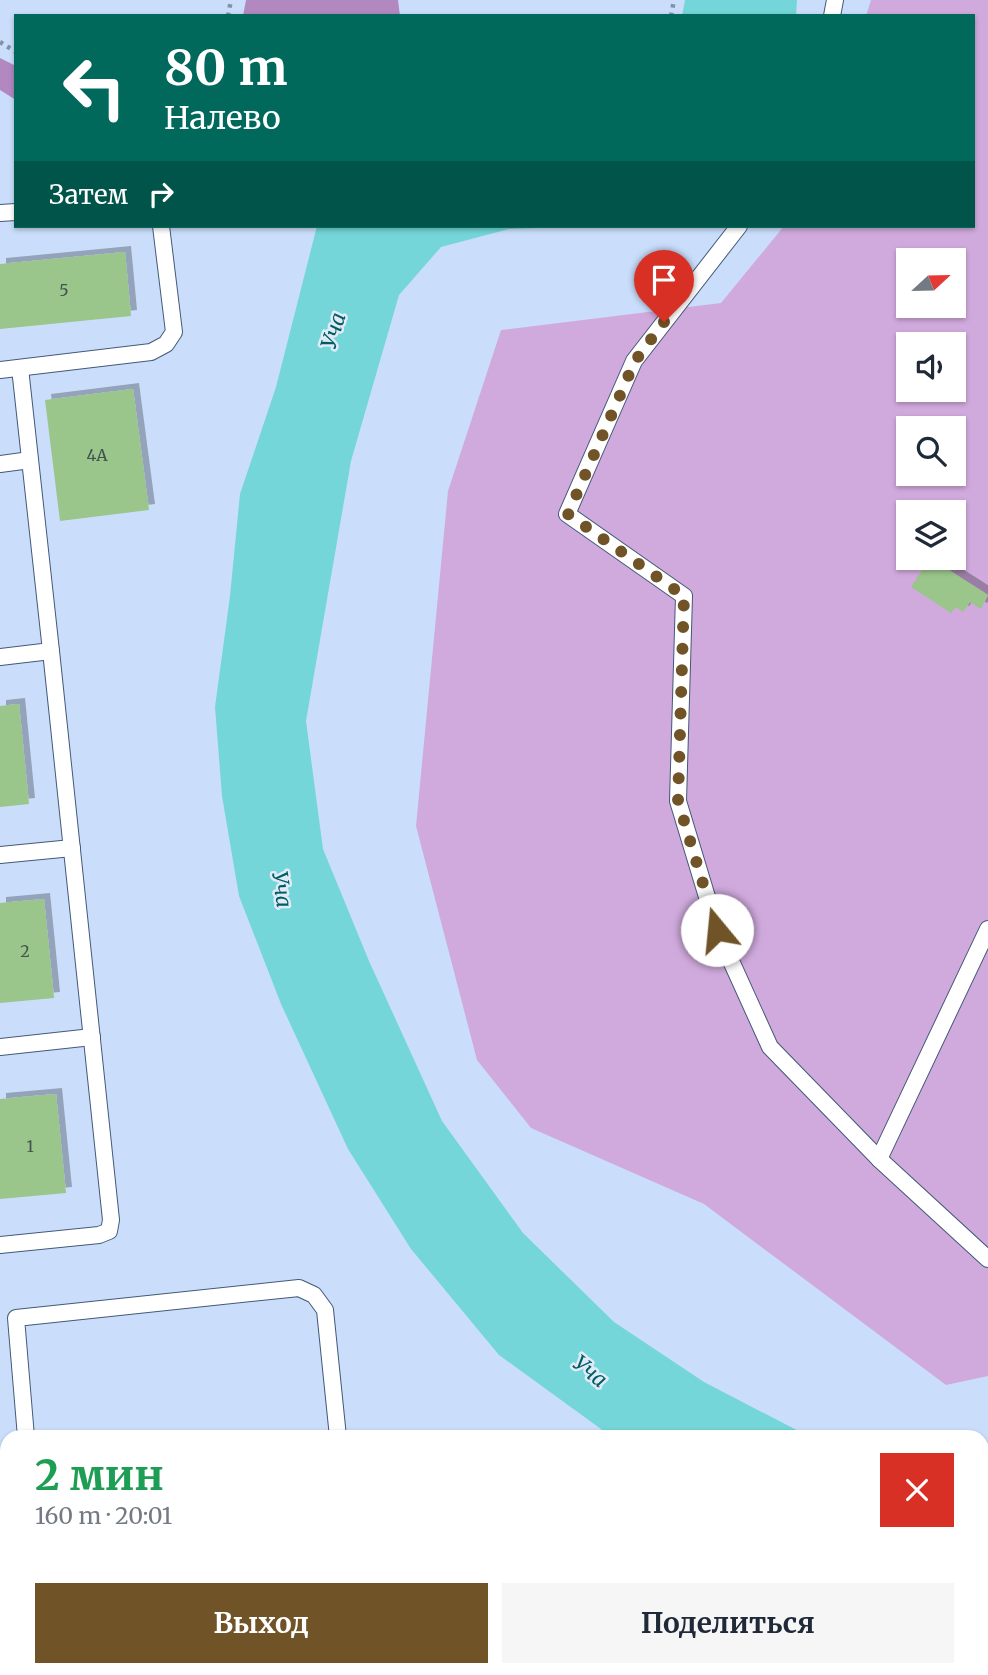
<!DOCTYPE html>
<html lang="ru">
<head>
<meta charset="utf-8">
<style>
  :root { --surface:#fff; --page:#f6f6f7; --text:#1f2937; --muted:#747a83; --accent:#705427 }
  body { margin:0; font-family:Merriweather,serif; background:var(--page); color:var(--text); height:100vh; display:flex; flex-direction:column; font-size:26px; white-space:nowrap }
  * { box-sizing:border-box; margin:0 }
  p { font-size:23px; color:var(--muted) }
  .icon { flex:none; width:38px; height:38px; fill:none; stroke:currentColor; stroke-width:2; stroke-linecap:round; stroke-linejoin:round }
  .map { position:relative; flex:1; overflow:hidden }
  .details { position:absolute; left:0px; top:1430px; width:989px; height:247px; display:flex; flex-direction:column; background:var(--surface); border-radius:21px 21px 0 0; box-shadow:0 2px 5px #0004 }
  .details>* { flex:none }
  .hud { position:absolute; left:14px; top:14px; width:961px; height:214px; border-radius:0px; box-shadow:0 2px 5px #0004; background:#00695c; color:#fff; overflow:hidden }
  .needle { width:46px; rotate:68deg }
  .tools { position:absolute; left:896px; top:248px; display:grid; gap:14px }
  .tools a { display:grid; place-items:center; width:70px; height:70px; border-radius:0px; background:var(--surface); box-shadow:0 2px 5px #0004; font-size:35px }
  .pin { position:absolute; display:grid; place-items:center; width:60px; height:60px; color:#fff; margin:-72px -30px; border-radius:50% 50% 50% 0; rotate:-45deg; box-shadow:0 0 7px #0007 }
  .pin .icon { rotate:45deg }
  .me { position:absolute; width:77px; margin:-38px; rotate:343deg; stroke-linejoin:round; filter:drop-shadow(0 0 5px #0008) }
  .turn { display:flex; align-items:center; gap:24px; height:147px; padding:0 35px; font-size:32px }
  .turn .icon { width:91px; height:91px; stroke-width:2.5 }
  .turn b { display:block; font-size:49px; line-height:60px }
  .then { display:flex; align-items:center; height:66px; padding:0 35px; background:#0003; gap:14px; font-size:26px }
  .round { display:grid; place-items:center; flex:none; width:74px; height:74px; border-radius:0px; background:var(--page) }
  .head { display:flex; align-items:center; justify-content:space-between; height:119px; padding:0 35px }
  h1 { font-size:42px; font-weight:700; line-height:52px; color:#1e9e55 }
  .button { display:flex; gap:14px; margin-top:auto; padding:14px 35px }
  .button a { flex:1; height:80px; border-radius:0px; background:var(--accent); color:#fff; font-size:28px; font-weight:700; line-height:80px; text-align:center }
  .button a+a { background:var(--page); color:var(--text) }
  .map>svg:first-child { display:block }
  .green { fill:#d0aadd; fill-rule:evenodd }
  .forest { fill:#b288c0 }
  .water { fill:#74d6d8 }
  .building { fill:#9ac58b; filter:url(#shadow) }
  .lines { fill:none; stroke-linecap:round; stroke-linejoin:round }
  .lane-casing { stroke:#435978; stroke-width:18 }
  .secondary-casing { stroke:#435978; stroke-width:40 }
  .path { stroke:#8292a9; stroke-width:4.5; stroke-dasharray:3.5 5; stroke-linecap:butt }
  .lane { stroke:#fff; stroke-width:16 }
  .secondary { stroke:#fff; stroke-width:38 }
  .route { stroke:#705427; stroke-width:12; stroke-dasharray:0 21.6 }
  .labels { text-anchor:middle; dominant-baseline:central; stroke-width:5; stroke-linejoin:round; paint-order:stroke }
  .number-label { font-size:16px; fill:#435450 }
  .water-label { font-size:21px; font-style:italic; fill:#025d5f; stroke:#e0ebf9 }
</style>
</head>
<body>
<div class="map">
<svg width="988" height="1675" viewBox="0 0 988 1675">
  <defs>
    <filter id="shadow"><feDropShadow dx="6" dy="-6" stdDeviation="0" flood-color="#0004"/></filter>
  </defs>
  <rect width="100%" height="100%" fill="#cadefc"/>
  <g class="green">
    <path d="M871 0H988V1376L946 1385 704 1204 531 1128 477 1060 416 826 448 491 501 330 721 303 784 226H973V16H866ZM908 261H954V306H908ZM908 345H954V390H908ZM908 429H954V474H908ZM908 513H954V558H908Z"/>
    <polygon points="0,1569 7,1570 7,1670 429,1670 445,1673 444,1675 0,1675"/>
  </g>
  <g class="forest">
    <polygon points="246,0 398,0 400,16 243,16"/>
    <polygon points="0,58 16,66 16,100 0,90"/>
  </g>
  <g class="water">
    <polygon points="685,0 797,0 796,16 682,16"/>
    <polygon points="317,226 599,226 509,229 441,247 399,295 351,461 306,721 323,849 369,961 442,1121 523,1233 614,1322 704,1382 810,1437 612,1437 499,1355 411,1249 348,1149 281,1004 239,896 222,796 215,707 230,596 240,494 276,387"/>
    <polygon points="982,1490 988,1490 988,1587 982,1586"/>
  </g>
  <g class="building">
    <polygon points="125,252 131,316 0,329 0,264"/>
    <polygon points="133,389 149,510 60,521 45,400"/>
    <polygon points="930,558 988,595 981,609 970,602 963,612 956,607 951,613 911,587"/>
    <polygon points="19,704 29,804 0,807 0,706"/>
    <polygon points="44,899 54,998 0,1003 0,903"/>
    <polygon points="56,1094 66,1193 0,1199 0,1099"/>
  </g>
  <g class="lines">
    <g class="lane-casing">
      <g id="lane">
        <polyline points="832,16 835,0"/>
        <polyline points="0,213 16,212"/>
        <polyline points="739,226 634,361 567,514 684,596 678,801 717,930 770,1047 879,1159 988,1259"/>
        <polyline points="0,370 151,352 166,344 174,332 161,226"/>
        <polyline points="0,464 30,460"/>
        <polyline points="0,657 51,651 20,368"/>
        <polyline points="0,855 72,848"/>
        <polyline points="0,1047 92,1037"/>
        <polyline points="879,1159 988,929"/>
        <polyline points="0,1245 99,1235 109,1231 111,1220 51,651"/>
        <polyline points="26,1437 16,1318 299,1288 314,1295 325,1310 338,1437"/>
      </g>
    </g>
    <g class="secondary-casing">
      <g id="secondary">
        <polyline points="0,1526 7,1528"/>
        <polyline points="602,1670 626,1675"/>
      </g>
    </g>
    <g class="path">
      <polyline points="228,16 231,0"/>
      <polyline points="671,16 674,0"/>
      <polyline points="0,42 16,52"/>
      <polyline points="496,1670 520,1675"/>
      <polyline points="430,1675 432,1670"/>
    </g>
    <use href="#lane" class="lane"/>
    <use href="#secondary" class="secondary"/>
  </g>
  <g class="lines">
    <polyline class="route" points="664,322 635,361 568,514 684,596 678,801 717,930"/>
  </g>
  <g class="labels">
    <g class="number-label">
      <text x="64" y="290">5</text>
      <text x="97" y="455">4А</text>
      <text x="25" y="951">2</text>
      <text x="30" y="1146">1</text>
    </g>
    <g class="water-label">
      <text transform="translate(333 331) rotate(-72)">Уча</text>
      <text transform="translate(282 889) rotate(82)">Уча</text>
      <text transform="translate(590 1371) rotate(39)">Уча</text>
    </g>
  </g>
</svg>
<div class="tools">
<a><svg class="needle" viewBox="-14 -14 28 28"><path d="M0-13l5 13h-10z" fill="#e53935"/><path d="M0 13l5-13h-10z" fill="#747a83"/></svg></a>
<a><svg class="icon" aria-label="sound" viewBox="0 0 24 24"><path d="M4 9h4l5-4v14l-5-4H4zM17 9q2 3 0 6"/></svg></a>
<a><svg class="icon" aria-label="search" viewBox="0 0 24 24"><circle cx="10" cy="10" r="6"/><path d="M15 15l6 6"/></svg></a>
<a><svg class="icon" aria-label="layers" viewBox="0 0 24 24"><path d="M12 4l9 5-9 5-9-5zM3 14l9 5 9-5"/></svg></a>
</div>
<div class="pin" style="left:664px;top:322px;background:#d93025"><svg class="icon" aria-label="arrive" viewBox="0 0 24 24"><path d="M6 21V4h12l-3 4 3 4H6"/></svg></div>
<svg class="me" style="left:717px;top:930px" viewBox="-20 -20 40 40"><circle r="19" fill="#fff"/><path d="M0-13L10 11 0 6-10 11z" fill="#705427"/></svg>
<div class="hud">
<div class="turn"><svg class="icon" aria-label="left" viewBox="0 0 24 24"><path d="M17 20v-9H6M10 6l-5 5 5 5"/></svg><div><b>80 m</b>Налево</div></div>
<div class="then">Затем<svg class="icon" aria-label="right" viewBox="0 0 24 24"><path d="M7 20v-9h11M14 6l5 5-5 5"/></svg></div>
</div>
<section class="details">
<div class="head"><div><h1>2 мин</h1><p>160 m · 20:01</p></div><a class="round" style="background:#d93025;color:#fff"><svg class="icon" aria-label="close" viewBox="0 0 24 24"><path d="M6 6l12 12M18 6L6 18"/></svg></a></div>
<div class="button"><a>Выход</a><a>Поделиться</a></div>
</section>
</div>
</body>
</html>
